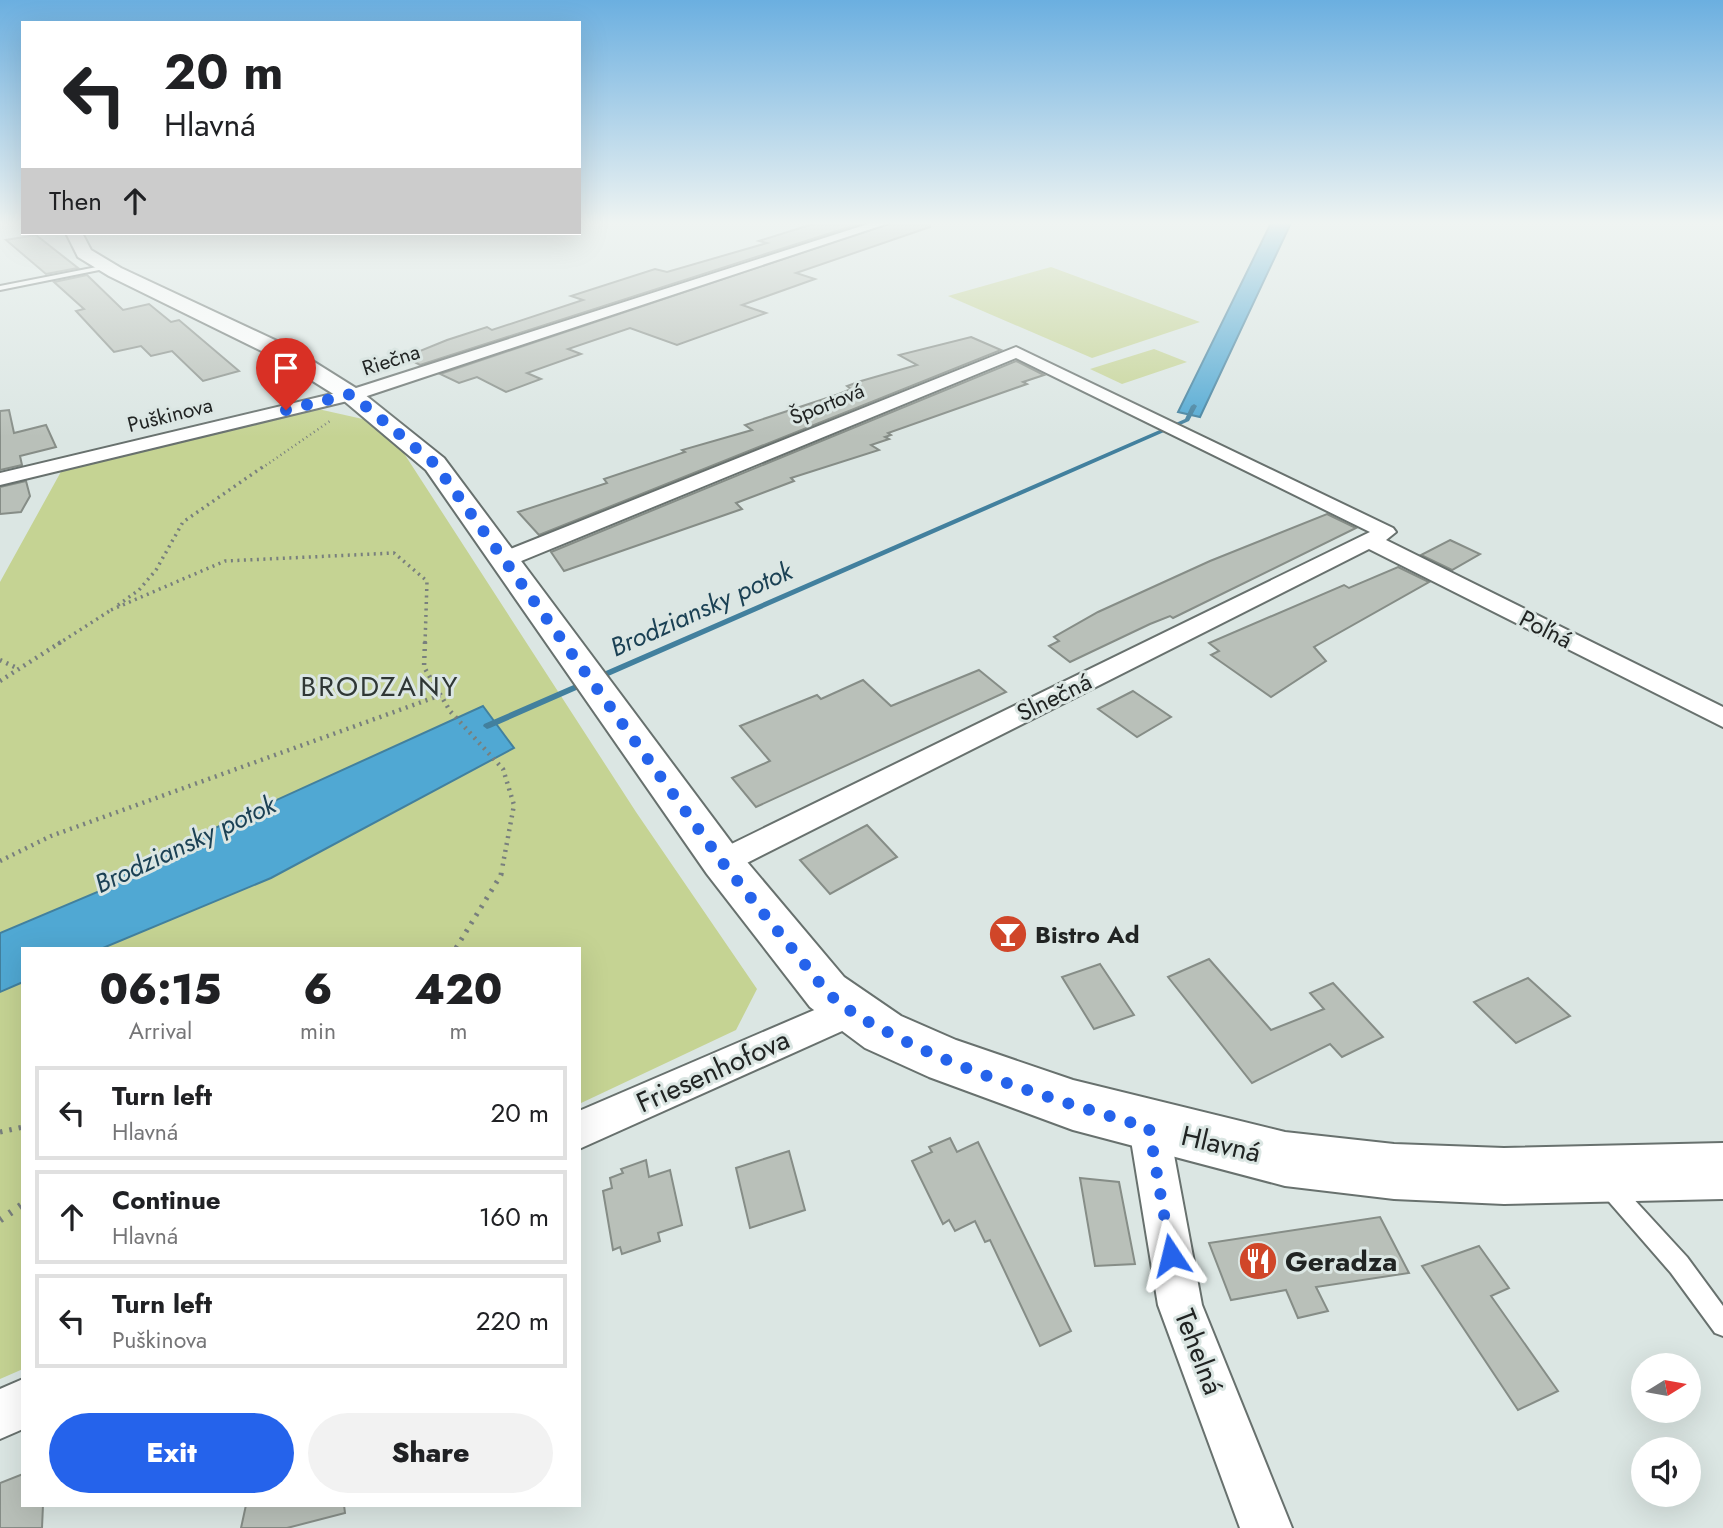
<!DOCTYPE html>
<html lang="en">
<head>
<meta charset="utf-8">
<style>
  :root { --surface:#fff; --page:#f2f2f2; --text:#202124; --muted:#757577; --line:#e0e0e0; --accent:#2563eb }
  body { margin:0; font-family:Jost,sans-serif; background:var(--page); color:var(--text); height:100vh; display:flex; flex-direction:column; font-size:26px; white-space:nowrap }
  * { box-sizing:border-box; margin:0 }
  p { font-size:23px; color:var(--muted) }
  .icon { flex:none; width:38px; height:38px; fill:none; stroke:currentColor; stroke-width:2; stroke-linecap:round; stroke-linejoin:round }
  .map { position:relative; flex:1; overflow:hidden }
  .details { position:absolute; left:21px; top:947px; width:560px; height:560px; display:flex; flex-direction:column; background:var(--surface); border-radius:0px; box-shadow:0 7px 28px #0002 }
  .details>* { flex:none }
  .top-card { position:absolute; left:21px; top:21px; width:560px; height:214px; border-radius:0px; box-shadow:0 7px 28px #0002; background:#fff; color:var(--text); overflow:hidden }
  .needle { width:46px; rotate:79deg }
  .buttons { position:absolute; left:1631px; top:1353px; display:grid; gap:14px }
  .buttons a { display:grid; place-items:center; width:70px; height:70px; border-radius:50%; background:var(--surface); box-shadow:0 7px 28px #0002; font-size:35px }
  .pin { position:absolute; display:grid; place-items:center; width:60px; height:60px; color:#fff; margin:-72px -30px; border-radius:50% 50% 50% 0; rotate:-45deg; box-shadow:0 0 7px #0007 }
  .pin .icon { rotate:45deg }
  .me { position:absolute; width:77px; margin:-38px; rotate:350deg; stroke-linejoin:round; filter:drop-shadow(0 0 5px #0008) }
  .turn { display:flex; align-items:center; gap:24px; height:147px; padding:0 28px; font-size:32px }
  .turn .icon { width:91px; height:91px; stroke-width:2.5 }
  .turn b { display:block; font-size:49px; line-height:60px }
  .then { display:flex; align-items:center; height:66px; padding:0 28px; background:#0003; gap:14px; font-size:26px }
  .eta { display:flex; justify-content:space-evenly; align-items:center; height:119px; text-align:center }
  .eta b { font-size:42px; font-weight:800; line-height:49px }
  .cta { display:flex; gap:14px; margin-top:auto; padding:14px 28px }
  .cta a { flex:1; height:80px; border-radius:42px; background:var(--accent); color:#fff; font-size:28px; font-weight:800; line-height:80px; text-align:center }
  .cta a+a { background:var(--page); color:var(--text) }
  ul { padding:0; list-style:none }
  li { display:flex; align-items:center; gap:21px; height:94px; margin:0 14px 10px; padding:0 14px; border:4px solid var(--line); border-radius:0px }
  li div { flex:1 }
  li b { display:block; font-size:26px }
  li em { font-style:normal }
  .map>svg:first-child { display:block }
  .green { fill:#c5d393 }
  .water { fill:#50a8d3; stroke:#42809e; stroke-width:2 }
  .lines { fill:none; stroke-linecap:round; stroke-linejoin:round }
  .stream { fill:#42809e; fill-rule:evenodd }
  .building { fill:#b9c0b9; stroke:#868d87; stroke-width:2 }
  .service-casing { stroke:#68716e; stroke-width:4 }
  .minor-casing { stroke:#68716e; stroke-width:4 }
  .secondary-casing { stroke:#68716e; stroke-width:4 }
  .path-far4 { stroke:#787f7d; stroke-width:2.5; stroke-dasharray:1 3.5; stroke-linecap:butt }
  .path-far3 { stroke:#787f7d; stroke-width:3.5; stroke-dasharray:2 4.5; stroke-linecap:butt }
  .path-far2 { stroke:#787f7d; stroke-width:4.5; stroke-dasharray:2 5; stroke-linecap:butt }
  .path-far1 { stroke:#787f7d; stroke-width:5; stroke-dasharray:2.5 7; stroke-linecap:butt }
  .path { stroke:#787f7d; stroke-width:7; stroke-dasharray:2.5 9; stroke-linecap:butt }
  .service { fill:#fff; fill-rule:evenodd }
  .minor { fill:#fff; fill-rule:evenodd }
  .secondary { fill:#fff; fill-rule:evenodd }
  .route { stroke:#2563eb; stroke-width:12; stroke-dasharray:0 21.6 }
  .labels { text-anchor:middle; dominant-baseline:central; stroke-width:6; stroke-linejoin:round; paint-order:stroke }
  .far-street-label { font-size:21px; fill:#212423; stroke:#dbe6e3 }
  .street-label { font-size:24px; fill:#212423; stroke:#dbe6e3 }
  .poi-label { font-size:24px; font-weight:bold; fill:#212423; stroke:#dbe6e3; text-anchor:start }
  .water-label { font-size:26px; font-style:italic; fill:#1b4154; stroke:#dbe6e3 }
  .quarter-label { font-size:28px; letter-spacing:2px; fill:#2f3735; stroke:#dbe6e3 }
  .near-street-label { font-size:28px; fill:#212423; stroke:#dbe6e3 }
  .near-poi-label { font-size:28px; font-weight:bold; fill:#212423; stroke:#dbe6e3; text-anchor:start }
</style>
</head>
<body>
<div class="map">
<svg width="1723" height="1528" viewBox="0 0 1723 1528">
  <rect width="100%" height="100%" fill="#dbe6e3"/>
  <g class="green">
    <polygon points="1051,267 1200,322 1092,358 948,296"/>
    <polygon points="1154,349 1187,362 1122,384 1090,369"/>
    <polygon points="318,409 385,424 636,812 757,989 736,1030 579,1104 579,948 23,948 23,1369 0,1379 0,582 63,468"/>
  </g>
  <g class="water">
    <polygon points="1271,223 1291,223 1200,417 1178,412"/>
    <polygon points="483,706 514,748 271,878 103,948 23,948 23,982 0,992 0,933 107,888 136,864"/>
  </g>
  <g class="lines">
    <polygon class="stream" points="1194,404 1197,406 1189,421 490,728 487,729 483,726 484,724 1185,419 1191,406"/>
  </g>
  <g class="building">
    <polygon points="816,223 862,223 420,365 405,357 447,340 487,327 492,330 583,300 571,296 655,269 667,272 767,243 759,241"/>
    <polygon points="891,223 930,223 930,227 796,273 815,279 742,305 766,313 677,345 630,328 568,349 581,354 527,373 541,379 506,392 477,377 459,383 440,374"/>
    <polygon points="36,235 78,268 46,274 6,240"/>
    <polygon points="87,275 123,310 149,304 171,322 179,320 239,371 203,381 172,351 151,356 141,346 114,352 76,311 84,309 54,282"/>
    <polygon points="971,337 1001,350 539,535 518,512 607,483 604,479 685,452 682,450 752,430 745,425 839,394 851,389 847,386 861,381 917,365 899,355"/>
    <polygon points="1016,361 1044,375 1023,382 1027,384 888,433 891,435 885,437 889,439 871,445 879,450 791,478 794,481 736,503 742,509 564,571 551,552"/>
    <polygon points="9,410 14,433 46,425 56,447 20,456 22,465 0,470 0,411"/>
    <polygon points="26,481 30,496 21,512 0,514 0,487"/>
    <polygon points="1327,514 1356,528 1173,618 1170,616 1150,624 1070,662 1049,646 1059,641 1054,637 1098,612 1210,561"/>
    <polygon points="1450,540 1480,554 1452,570 1421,555"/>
    <polygon points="1398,567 1429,582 1314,647 1326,661 1271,697 1211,655 1219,651 1209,643 1344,585 1349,588"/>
    <polygon points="979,670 1006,692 756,807 732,778 770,761 740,726 817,695 821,699 863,680 891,706"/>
    <polygon points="1133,691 1171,717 1137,737 1098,709"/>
    <polygon points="867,825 897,857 830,894 800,860"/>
    <polygon points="1209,959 1271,1030 1324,1009 1310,993 1333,983 1383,1037 1342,1057 1330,1044 1252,1083 1168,977"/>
    <polygon points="1100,964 1134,1015 1094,1029 1062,977"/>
    <polygon points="1528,978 1570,1016 1516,1043 1474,1002"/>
    <polygon points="950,1138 957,1152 978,1142 1071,1331 1040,1346 990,1240 985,1242 975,1221 955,1231 949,1220 943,1224 912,1161 932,1152 929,1147"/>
    <polygon points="789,1151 805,1210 750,1228 736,1168"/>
    <polygon points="646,1160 649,1177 670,1170 682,1225 658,1233 660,1241 622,1254 620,1247 613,1250 603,1191 612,1188 610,1178 623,1173 621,1169"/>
    <polygon points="1080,1178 1119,1182 1135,1264 1095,1266"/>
    <polygon points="1380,1217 1409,1273 1316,1287 1328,1311 1298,1318 1286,1290 1231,1300 1209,1243"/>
    <polygon points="1479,1246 1509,1288 1491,1296 1558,1391 1518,1410 1422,1266"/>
    <polygon points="23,1474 23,1505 43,1505 42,1528 0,1528 0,1483"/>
    <polygon points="246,1505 344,1505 345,1513 287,1528 241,1528"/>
  </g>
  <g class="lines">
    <g class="service-casing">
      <g id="service">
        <polygon points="107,265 109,268 0,290 0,286"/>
        <polygon points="1611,1179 1618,1182 1687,1257 1723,1306 1723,1336 1715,1333 1671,1273 1604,1196 1601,1189 1604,1182"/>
      </g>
    </g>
    <g class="minor-casing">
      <g id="minor">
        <polygon points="871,223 889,223 364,397 0,485 0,473 353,389"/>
        <polygon points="1016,347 1393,528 1396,532 1386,540 1723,707 1723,727 1369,549 733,870 722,874 711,870 707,862 711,854 1370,532 1016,358 514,564 506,566 495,559 498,554"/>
        <polygon points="847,996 860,1001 865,1012 860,1023 579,1149 579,1111"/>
        <polygon points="1149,1109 1163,1115 1169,1128 1202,1305 1292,1528 1240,1528 1158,1305 1129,1128 1135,1115"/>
        <polygon points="23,1379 23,1429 0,1439 0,1389"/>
      </g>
    </g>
    <g class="secondary-casing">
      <polygon id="secondary" points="66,233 82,233 91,250 121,268 292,348 359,390 444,458 737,850 844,977 901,1016 956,1040 1073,1080 1285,1132 1394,1144 1504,1148 1723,1143 1723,1199 1504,1204 1394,1199 1285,1186 1073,1130 929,1077 865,1048 810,1007 707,874 426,470 343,400 276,358 109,276 78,257"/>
    </g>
    <polyline class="path-far4" points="262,468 330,421"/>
    <g class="path-far3">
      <polyline points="118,605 139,590 156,570 183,522 264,466"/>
      <polyline points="111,610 225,561 394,553 427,581 425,644"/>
      <polyline points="58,644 111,610"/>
    </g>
    <g class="path-far2">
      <polyline points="425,642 424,667 450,711 503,769 514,805 502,869"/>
      <polyline points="0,660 19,669"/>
      <polyline points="0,681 61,642"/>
      <polyline points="0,861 51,836 441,695"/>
    </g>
    <g class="path-far1">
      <polyline points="456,948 501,875 502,867"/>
      <polyline points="0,1132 23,1127"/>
    </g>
    <polyline class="path" points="0,1220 23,1204"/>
    <use href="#service" class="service"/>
    <use href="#minor" class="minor"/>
    <use href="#secondary" class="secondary"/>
  </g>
  <linearGradient id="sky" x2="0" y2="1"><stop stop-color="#6bafe0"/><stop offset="0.51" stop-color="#eff4f2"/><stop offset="1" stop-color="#eff4f2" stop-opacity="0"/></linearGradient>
  <rect width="1723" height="437" fill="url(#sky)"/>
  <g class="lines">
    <path class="route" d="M286 410 351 394 435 464 722 862 827 992C849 1013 872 1024 899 1038 978 1078 1064 1102 1149 1128L1171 1255"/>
  </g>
  <defs>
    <g id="bar-disc" transform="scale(2.0125)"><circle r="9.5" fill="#d04629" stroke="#dbe6e3"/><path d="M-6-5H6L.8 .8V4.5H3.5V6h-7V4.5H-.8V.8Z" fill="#fff"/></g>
    <g id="restaurant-disc" transform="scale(2.0125)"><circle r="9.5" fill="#d04629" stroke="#dbe6e3"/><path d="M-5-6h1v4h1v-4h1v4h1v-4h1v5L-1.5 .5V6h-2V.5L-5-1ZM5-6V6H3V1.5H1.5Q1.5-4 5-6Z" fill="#fff"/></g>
  </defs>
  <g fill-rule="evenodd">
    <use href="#bar-disc" x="1008" y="934"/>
    <use href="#restaurant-disc" x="1258" y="1261"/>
  </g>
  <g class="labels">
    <g class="far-street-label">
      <text transform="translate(391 360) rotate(-18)">Riečna</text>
      <text transform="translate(827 404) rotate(-22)">Športová</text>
      <text transform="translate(170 415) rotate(-14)">Puškinova</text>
    </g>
    <g class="street-label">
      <text transform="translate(1546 629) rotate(27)">Poľná</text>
      <text transform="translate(1054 697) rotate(-26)">Slnečná</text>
    </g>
    <g class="poi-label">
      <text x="1035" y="934">Bistro Ad</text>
    </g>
    <g class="water-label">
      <text transform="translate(701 609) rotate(-24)">Brodziansky potok</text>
      <text transform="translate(185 844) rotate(-25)">Brodziansky potok</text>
    </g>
    <g class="quarter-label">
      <text x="380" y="686">BRODZANY</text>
    </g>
    <g class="near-street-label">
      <text transform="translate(713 1071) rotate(-24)">Friesenhofova</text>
      <text transform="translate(1221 1144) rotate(13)">Hlavná</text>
      <text transform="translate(1199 1352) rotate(69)">Tehelná</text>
    </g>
    <g class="near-poi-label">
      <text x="1285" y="1261">Geradza</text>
    </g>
  </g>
</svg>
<div class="buttons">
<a><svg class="needle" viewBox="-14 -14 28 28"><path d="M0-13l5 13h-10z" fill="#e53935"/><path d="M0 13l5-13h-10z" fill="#757577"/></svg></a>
<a><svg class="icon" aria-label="sound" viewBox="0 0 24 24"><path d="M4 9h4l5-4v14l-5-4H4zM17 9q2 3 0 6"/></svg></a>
</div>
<div class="pin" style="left:286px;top:410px;background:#d93025"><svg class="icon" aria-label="arrive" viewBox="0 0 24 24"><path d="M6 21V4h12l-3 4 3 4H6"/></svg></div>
<svg class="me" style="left:1171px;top:1255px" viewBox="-20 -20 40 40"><path d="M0-17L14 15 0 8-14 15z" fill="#2563eb" stroke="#fff" stroke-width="4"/></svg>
<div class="top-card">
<div class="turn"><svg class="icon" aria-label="left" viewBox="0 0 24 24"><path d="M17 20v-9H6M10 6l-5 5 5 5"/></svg><div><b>20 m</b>Hlavná</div></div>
<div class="then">Then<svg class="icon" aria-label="ahead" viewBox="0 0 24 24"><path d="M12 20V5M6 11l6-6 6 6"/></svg></div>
</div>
<section class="details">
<div class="eta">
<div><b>06:15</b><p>Arrival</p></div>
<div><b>6</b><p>min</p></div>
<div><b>420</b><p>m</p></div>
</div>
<ul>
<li><svg class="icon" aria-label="left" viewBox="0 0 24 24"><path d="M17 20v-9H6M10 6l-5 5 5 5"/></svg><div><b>Turn left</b><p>Hlavná</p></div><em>20 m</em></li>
<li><svg class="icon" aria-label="ahead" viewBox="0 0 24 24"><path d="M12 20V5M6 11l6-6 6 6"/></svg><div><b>Continue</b><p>Hlavná</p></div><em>160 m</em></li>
<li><svg class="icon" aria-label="left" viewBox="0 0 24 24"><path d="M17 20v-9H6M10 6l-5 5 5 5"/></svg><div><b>Turn left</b><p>Puškinova</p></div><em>220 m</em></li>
</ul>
<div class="cta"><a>Exit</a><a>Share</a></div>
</section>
</div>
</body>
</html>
